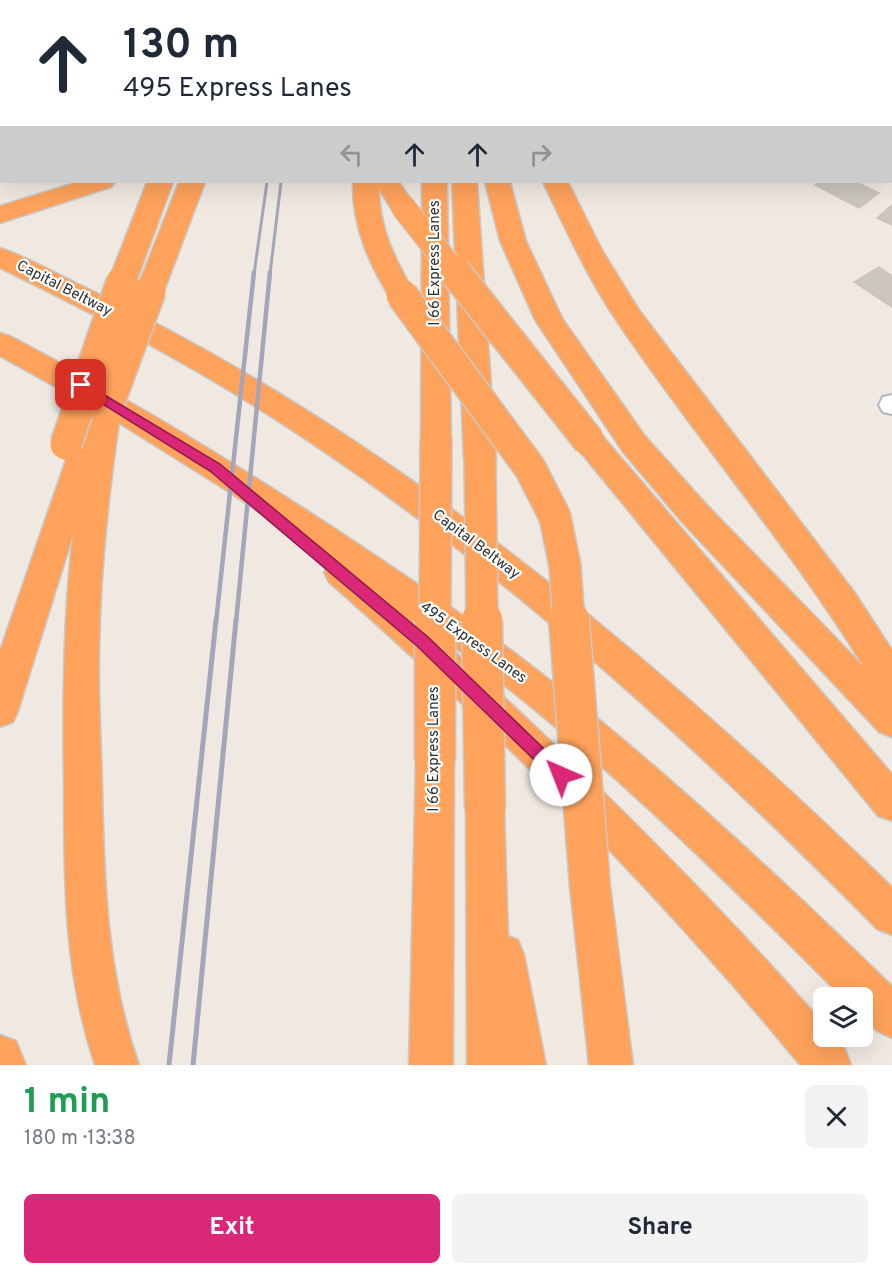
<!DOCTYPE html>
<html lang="en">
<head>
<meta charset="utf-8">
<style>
  :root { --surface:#fff; --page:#f2f2f3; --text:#1f2937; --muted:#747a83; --accent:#db2777 }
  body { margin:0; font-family:Overpass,sans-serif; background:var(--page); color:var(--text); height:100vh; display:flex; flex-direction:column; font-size:22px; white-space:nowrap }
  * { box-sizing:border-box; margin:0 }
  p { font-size:20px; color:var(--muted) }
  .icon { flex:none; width:33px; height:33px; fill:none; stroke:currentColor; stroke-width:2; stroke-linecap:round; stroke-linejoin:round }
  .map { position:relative; height:1065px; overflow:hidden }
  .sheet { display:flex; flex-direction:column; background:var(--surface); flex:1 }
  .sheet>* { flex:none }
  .top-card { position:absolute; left:0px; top:0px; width:892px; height:183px; box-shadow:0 6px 24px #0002; background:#fff; color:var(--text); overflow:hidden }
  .tools { position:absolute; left:813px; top:987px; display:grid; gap:12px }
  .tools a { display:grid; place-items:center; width:60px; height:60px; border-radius:9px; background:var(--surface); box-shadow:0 6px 24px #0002; font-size:30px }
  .pin { position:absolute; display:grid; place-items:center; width:51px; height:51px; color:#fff; margin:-26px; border-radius:12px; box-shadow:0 3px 9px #0006 }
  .me { position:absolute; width:66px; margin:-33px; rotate:316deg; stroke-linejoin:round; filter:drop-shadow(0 0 4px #0008) }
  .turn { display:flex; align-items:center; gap:21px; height:126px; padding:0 24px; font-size:27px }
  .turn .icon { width:78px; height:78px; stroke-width:2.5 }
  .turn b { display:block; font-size:42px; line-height:51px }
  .lanes { display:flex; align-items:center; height:57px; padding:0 24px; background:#0003; justify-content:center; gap:30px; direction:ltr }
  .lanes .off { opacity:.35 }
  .round { display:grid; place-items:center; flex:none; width:63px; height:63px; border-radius:9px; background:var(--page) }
  .summary { display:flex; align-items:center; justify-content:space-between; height:102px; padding:0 24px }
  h1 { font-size:36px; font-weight:700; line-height:45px; color:#1e9e55 }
  .primary-button { display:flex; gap:12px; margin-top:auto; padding:12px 24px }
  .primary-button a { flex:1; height:69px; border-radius:9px; background:var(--accent); color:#fff; font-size:24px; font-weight:700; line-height:69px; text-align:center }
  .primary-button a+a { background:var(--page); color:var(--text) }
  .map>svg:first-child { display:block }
  .building { fill:#cbc7bf; stroke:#cbc5ba; stroke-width:1.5 }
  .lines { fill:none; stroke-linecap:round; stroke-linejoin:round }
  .minor-casing { stroke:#b4b7c1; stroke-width:4 }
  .highway-casing { stroke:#c9c9c9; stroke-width:3 }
  .minor { fill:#fff; fill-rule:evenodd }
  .highway { fill:#ffa35c; fill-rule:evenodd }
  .rail-far2 { stroke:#a3a6b8; stroke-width:3 }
  .rail-far1 { stroke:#a3a6b8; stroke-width:4.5 }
  .rail { stroke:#a3a6b8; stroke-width:5 }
  .highway-bridge-far2-casing { stroke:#c9c9c9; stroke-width:26; stroke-linecap:butt }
  .highway-bridge-far1-casing { stroke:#c9c9c9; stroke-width:34; stroke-linecap:butt }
  .highway-bridge-casing { stroke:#c9c9c9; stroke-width:43; stroke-linecap:butt }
  .highway-bridge-far2 { stroke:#ffa35c; stroke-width:24 }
  .highway-bridge-far1 { stroke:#ffa35c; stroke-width:31 }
  .highway-bridge { stroke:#ffa35c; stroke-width:40 }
  .route { fill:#db2777; stroke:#8e194d; stroke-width:1.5 }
  .labels { text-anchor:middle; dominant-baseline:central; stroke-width:4.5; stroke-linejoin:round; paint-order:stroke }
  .street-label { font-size:15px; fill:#2e2e2e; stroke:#fff }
</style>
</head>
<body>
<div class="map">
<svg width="892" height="1065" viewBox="0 0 892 1065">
  <rect width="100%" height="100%" fill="#efe9e1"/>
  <g class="building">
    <polygon points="819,182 856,182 879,193 859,208 815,185"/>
    <polygon points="892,205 892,225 877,218"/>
    <polygon points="879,267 892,276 892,307 854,282"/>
  </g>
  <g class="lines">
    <g class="minor-casing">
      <g id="minor">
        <polygon points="546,0 566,0 567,2 547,2"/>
        <polygon points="847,0 867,0 846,2"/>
        <polygon points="892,122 892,135 891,135 891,122"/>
        <rect x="891" y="160" width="1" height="12"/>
        <polygon points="892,395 892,414 883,412 879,405 883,397"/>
      </g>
    </g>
    <g class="highway-casing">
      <g id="highway">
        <polygon points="74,0 98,0 73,2"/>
        <polygon points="193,0 215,0 192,2"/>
        <polygon points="217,0 239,0 217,2"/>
        <polygon points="247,0 269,0 247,2"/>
        <polygon points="272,0 294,0 272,2"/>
        <rect x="394" y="0" width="22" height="2"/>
        <rect x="452" y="0" width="22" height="2"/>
        <rect x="486" y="0" width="22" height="2"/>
        <rect x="0" y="21" width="2" height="14"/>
        <polygon points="0,115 2,115 0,130"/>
        <polygon points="78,182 115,182 111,187 0,223 0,206"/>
        <polygon points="147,182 173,182 136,282 132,288 122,291 112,288 108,282"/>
        <polygon points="179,182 205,182 164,291 160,297 150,300 140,297 136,291"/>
        <path d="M353 182H399L416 207 412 213 403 215 394 213 379 189C379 228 396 262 416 295L412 301 402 304 392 301C369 264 352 227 353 182Z"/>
        <polygon points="422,182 447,182 451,439 447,447 436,450 425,447 421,439"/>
        <polygon points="452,182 477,182 496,459 491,467 480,471 469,467 464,459"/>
        <path d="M485 182H510L526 241 562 318 645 436 706 504 864 667C790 547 697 440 618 323 588 279 566 230 543 182H568L602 250 639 310 855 593 892 650V737L879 732 682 522 623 452 535 320 500 241Z"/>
        <path d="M0 248C19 254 38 264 56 273 92 291 129 308 165 328 436 472 672 674 892 887V935L877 929C701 751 518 582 310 442 211 375 107 320 0 268Z"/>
        <path d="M0 333 10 336C138 403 260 478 379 558 428 591 477 624 524 660 654 759 774 872 892 986V1038L877 1031 862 1017V998H843C713 868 582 738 432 631 569 755 701 884 822 1022L824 1036H834L845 1049 851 1065H800C658 892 497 730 329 582L324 572 333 561 226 490 119 423C108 498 100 574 99 650 98 696 101 741 102 787 104 883 107 974 139 1065H95C64 973 64 882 64 786 63 702 63 619 73 535L18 711 13 722 0 727V651L69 451 74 443 86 440 92 407 0 356Z"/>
        <polygon points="589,430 600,433 892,774 892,821 878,816 578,449 573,441 578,433"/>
        <polygon points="435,743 448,748 454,760 453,1065 409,1065 416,760 422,748"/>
        <polygon points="485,791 499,796 504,809 508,936 518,940 524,955 546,1065 467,1065 466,809 471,796"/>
        <polygon points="590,867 604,872 610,886 633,1065 589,1065 570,886 576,872"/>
        <polygon points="0,1035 16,1041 26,1065 0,1065"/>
      </g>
    </g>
    <use href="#minor" class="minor"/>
    <use href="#highway" class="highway"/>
    <g class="rail-far2">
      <polyline points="254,274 267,182"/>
      <polyline points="270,274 281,182"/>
    </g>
    <g class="rail-far1">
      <polyline points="216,622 254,272"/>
      <polyline points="236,622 270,272"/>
    </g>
    <g class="rail">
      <polyline points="169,1065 216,620"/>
      <polyline points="193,1065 236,620"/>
    </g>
    <g class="highway-bridge-far2-casing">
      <polyline id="highway-bridge-far2" points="403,207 456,274"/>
    </g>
    <g class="highway-bridge-far1-casing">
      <g id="highway-bridge-far1">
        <polyline points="455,272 589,441"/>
        <polyline points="402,295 530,468 555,517 565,566 569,622"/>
        <polyline points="106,410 150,291"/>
        <polyline points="66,444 122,282"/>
        <polyline points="480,459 482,622"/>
        <polyline points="435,622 436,439"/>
      </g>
    </g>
    <g class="highway-bridge-casing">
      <g id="highway-bridge">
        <polyline points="482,620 485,809"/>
        <polyline points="569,620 590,886"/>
        <polyline points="435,760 435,620"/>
      </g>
    </g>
    <use href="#highway-bridge-far2" class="highway-bridge-far2"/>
    <use href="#highway-bridge-far1" class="highway-bridge-far1"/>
    <use href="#highway-bridge" class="highway-bridge"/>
  </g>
  <polygon class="route" points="81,381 220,464 428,637 566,770 569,775 566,780 555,780 417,646 210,471 77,388 75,385"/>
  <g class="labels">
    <g class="street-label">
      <text transform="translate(435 263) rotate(-90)">I 66 Express Lanes</text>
      <text transform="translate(64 289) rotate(27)">Capital Beltway</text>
      <text transform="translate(476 545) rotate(37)">Capital Beltway</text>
      <text transform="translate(473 643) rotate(36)">495 Express Lanes</text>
      <text transform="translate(434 749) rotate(-90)">I 66 Express Lanes</text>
    </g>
  </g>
</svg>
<div class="tools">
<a><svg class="icon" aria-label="layers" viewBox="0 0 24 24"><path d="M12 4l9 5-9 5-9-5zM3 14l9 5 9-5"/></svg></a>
</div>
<div class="pin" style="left:81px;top:385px;background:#d93025"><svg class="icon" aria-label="arrive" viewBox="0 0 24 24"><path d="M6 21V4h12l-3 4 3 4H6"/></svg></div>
<svg class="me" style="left:561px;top:775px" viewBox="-20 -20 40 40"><circle r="19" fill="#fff"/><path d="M0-13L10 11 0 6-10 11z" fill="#db2777"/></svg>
<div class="top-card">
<div class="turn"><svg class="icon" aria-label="ahead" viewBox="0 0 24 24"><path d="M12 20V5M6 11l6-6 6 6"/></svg><div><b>130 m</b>495 Express Lanes</div></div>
<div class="lanes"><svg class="icon off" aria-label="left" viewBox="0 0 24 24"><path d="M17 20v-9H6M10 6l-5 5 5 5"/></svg><svg class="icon" aria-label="ahead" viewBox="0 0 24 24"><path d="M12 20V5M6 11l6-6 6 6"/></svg><svg class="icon" aria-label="ahead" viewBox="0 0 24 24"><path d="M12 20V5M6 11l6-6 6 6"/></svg><svg class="icon off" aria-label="right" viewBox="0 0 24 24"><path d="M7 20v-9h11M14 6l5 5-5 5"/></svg></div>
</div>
</div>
<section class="sheet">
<div class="summary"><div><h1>1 min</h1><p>180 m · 13:38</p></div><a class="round"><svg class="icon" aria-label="close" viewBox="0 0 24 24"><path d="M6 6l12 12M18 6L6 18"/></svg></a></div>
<div class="primary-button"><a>Exit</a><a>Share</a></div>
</section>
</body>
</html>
